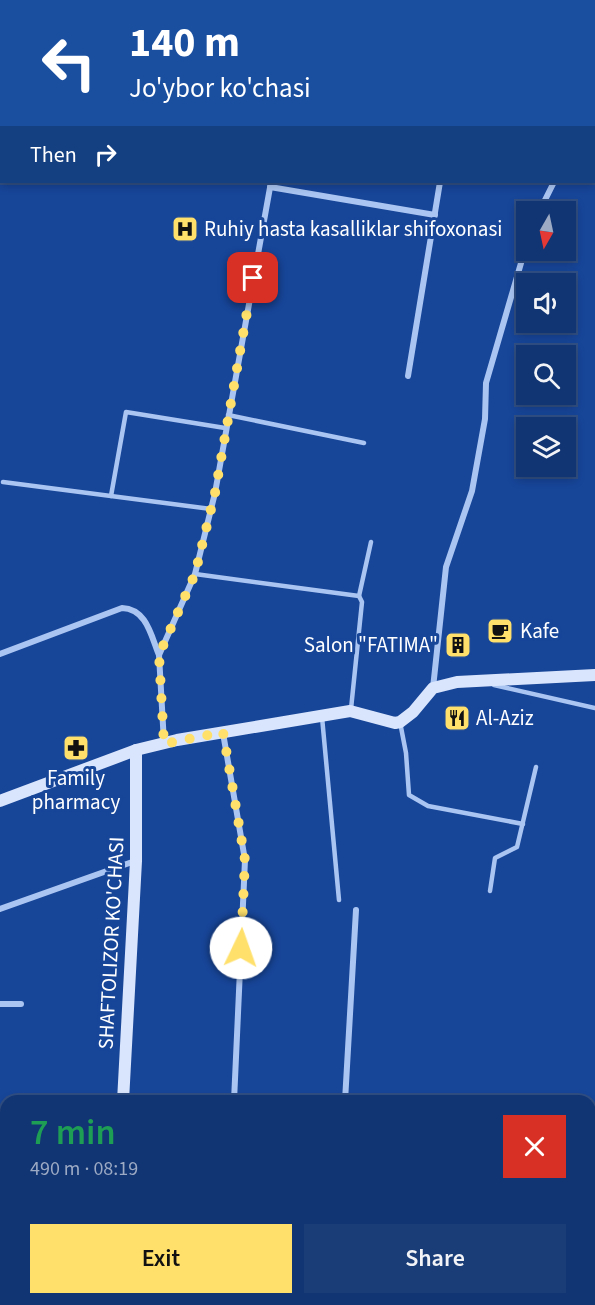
<!DOCTYPE html>
<html lang="en">
<head>
<meta charset="utf-8">
<style>
  :root { --surface:#113472; --page:#1a3c77; --text:#f1f3f6; --muted:#9caac4; --line:#304f84; --accent:#ffe06b }
  body { margin:0; font-family:"Source Sans 3",sans-serif; background:var(--page); color:var(--text); height:100vh; display:flex; flex-direction:column; font-size:22px; white-space:nowrap }
  * { box-sizing:border-box; margin:0 }
  p { font-size:20px; color:var(--muted) }
  .icon { flex:none; width:33px; height:33px; fill:none; stroke:currentColor; stroke-width:2; stroke-linecap:round; stroke-linejoin:round }
  .map { position:relative; flex:1; overflow:hidden }
  .details { position:absolute; left:0px; top:1095px; width:596px; height:210px; display:flex; flex-direction:column; background:var(--surface); border-radius:18px 18px 0 0; box-shadow:0 3px 9px #0003,0 0 0 2px var(--line) }
  .details>* { flex:none }
  .hud { position:absolute; left:0px; top:0px; width:596px; height:183px; box-shadow:0 3px 9px #0003,0 0 0 2px var(--line); background:#1a4fa0; color:#fff; overflow:hidden }
  .needle { width:39px; rotate:189deg }
  .buttons { position:absolute; left:516px; top:201px; display:grid; gap:12px }
  .buttons a { display:grid; place-items:center; width:60px; height:60px; border-radius:0px; background:var(--surface); box-shadow:0 3px 9px #0003,0 0 0 2px var(--line); font-size:30px }
  .pin { position:absolute; display:grid; place-items:center; width:51px; height:51px; color:#fff; margin:-26px; border-radius:12px; box-shadow:0 3px 9px #0006 }
  .me { position:absolute; width:66px; margin:-33px; rotate:3deg; stroke-linejoin:round; filter:drop-shadow(0 0 4px #0008) }
  .turn { display:flex; align-items:center; gap:21px; height:126px; padding:0 30px; font-size:27px }
  .turn .icon { width:78px; height:78px; stroke-width:2.5 }
  .turn b { display:block; font-size:42px; line-height:51px }
  .then { display:flex; align-items:center; height:57px; padding:0 30px; background:#0003; gap:12px; font-size:22px }
  .round { display:grid; place-items:center; flex:none; width:63px; height:63px; border-radius:0px; background:var(--page) }
  .overview { display:flex; align-items:center; justify-content:space-between; height:102px; padding:0 30px }
  h1 { font-size:36px; font-weight:600; line-height:45px; color:#1e9e55 }
  .cta { display:flex; gap:12px; margin-top:auto; padding:12px 30px }
  .cta a { flex:1; height:69px; border-radius:0px; background:var(--accent); color:#111; font-size:24px; font-weight:600; line-height:69px; text-align:center }
  .cta a+a { background:var(--page); color:var(--text) }
  .map>svg:first-child { display:block }
  .lines { fill:none; stroke-linecap:round; stroke-linejoin:round }
  .lane { stroke:#aac5f2; stroke-width:4.5 }
  .street { stroke:#aac5f2; stroke-width:6 }
  .secondary { stroke:#d9e5fc; stroke-width:12 }
  .route { stroke:#ffe06b; stroke-width:10; stroke-dasharray:0 18 }
  .labels { text-anchor:middle; dominant-baseline:central; stroke-width:6; stroke-linejoin:round; paint-order:stroke }
  .poi-label { font-size:21px; fill:#fff; stroke:#174598; text-anchor:start }
  .street-label { font-size:21px; fill:#fff; stroke:#174598 }
</style>
</head>
<body>
<div class="map">
<svg width="595" height="1305" viewBox="0 0 595 1305">
  <rect width="100%" height="100%" fill="#174598"/>
  <g class="lines">
    <g class="lane">
      <polyline points="228,415 364,443"/>
      <polyline points="3,482 211,509"/>
      <polyline points="111,496 126,412 225,428"/>
      <polyline points="195,574 359,596 371,542"/>
      <polyline points="494,685 595,708"/>
      <polyline points="351,709 362,602 359,596"/>
      <polyline points="322,717 339,900"/>
      <polyline points="400,722 406,753 409,795 428,806 523,824"/>
      <polyline points="490,891 495,858 517,847 536,767"/>
    </g>
    <g class="street">
      <polyline points="155,0 160,2"/>
      <polyline points="548,0 548,2"/>
      <polyline points="299,2 300,0"/>
      <polyline points="594,85 595,87"/>
      <polyline points="594,163 595,162"/>
      <polyline points="270,187 435,215"/>
      <polyline points="539,212 554,182"/>
      <polyline points="408,376 440,182"/>
      <path d="M0 654 122 608C147 609 151 636 159 655"/>
      <polyline points="433,688 446,567 472,491 485,419 486,383 526,246"/>
      <polyline points="223,733 245,860 234,1101"/>
      <polyline points="164,743 159,655 195,574 215,493 271,182"/>
      <polyline points="0,909 135,861"/>
      <polyline points="0,1004 21,1004"/>
      <polyline points="345,1101 356,910"/>
      <polyline points="0,1206 6,1206"/>
      <polyline points="333,1305 333,1299"/>
      <polyline points="403,1305 404,1299"/>
    </g>
    <g class="secondary">
      <polyline points="0,801 136,750 177,740 350,711 395,723 400,722 413,712 433,688 457,682 595,675"/>
      <polyline points="123,1101 136,861 136,750"/>
      <polyline points="113,1305 114,1299"/>
    </g>
  </g>
  <g class="lines">
    <polyline class="route" points="241,948 245,860 223,732 164,744 159,655 195,574 215,493 253,278"/>
  </g>
  <defs>
    <g id="hospital-square" transform="scale(1.35)"><rect x="-9" y="-9" width="18" height="18" rx="4" fill="#ffe06b" stroke="#174598"/><path d="M-5-5h3v3.5h4V-5h3V5h-3V1.5h-4V5h-3Z" fill="#111"/></g>
    <g id="cafe-square" transform="scale(1.35)"><rect x="-9" y="-9" width="18" height="18" rx="4" fill="#ffe06b" stroke="#174598"/><path d="M-5.5-4.5H6V0H3Q3 3.5 0 3.5H-2.5Q-5.5 3.5-5.5 0ZM3-3.2v2h1.7v-2ZM-6 4.5H4V6H-6Z" fill="#111"/></g>
    <g id="building-square" transform="scale(1.35)"><rect x="-9" y="-9" width="18" height="18" rx="4" fill="#ffe06b" stroke="#174598"/><path d="M-4-6H4V6H1V3H-1V6H-4ZM-2.5-4.3h1.7v1.8h-1.7ZM.8-4.3h1.7v1.8H.8ZM-2.5-1h1.7V.8h-1.7ZM.8-1h1.7V.8H.8Z" fill="#111"/></g>
    <g id="restaurant-square" transform="scale(1.35)"><rect x="-9" y="-9" width="18" height="18" rx="4" fill="#ffe06b" stroke="#174598"/><path d="M-5-6h1v4h1v-4h1v4h1v-4h1v5L-1.5 .5V6h-2V.5L-5-1ZM5-6V6H3V1.5H1.5Q1.5-4 5-6Z" fill="#111"/></g>
    <g id="pharmacy-square" transform="scale(1.35)"><rect x="-9" y="-9" width="18" height="18" rx="4" fill="#ffe06b" stroke="#174598"/><path d="M-2-6h4v4h4v4h-4v4h-4v-4h-4v-4h4Z" fill="#111"/></g>
  </defs>
  <g fill-rule="evenodd">
    <use href="#hospital-square" x="185" y="229"/>
    <use href="#cafe-square" x="500" y="631"/>
    <use href="#building-square" x="458" y="645"/>
    <use href="#restaurant-square" x="457" y="718"/>
    <use href="#pharmacy-square" x="76" y="748"/>
  </g>
  <g class="labels">
    <g class="poi-label">
      <text x="204" y="229">Ruhiy hasta kasalliklar shifoxonasi</text>
      <text x="520" y="631">Kafe</text>
      <text x="438" y="645" text-anchor="end">Salon "FATIMA"</text>
      <text x="476" y="718">Al-Aziz</text>
      <text x="76" y="778" text-anchor="middle">Family<tspan x="76" dy="24">pharmacy</tspan></text>
    </g>
    <g class="street-label">
      <text transform="translate(111 943) rotate(-87)">SHAFTOLIZOR KO'CHASI</text>
    </g>
  </g>
</svg>
<div class="buttons">
<a><svg class="needle" viewBox="-14 -14 28 28"><path d="M0-13l5 13h-10z" fill="#e53935"/><path d="M0 13l5-13h-10z" fill="#9caac4"/></svg></a>
<a><svg class="icon" aria-label="sound" viewBox="0 0 24 24"><path d="M4 9h4l5-4v14l-5-4H4zM17 9q2 3 0 6"/></svg></a>
<a><svg class="icon" aria-label="search" viewBox="0 0 24 24"><circle cx="10" cy="10" r="6"/><path d="M15 15l6 6"/></svg></a>
<a><svg class="icon" aria-label="layers" viewBox="0 0 24 24"><path d="M12 4l9 5-9 5-9-5zM3 14l9 5 9-5"/></svg></a>
</div>
<div class="pin" style="left:253px;top:278px;background:#d93025"><svg class="icon" aria-label="arrive" viewBox="0 0 24 24"><path d="M6 21V4h12l-3 4 3 4H6"/></svg></div>
<svg class="me" style="left:241px;top:948px" viewBox="-20 -20 40 40"><circle r="19" fill="#fff"/><path d="M0-13L10 11 0 6-10 11z" fill="#ffe06b"/></svg>
<div class="hud">
<div class="turn"><svg class="icon" aria-label="left" viewBox="0 0 24 24"><path d="M17 20v-9H6M10 6l-5 5 5 5"/></svg><div><b>140 m</b>Jo'ybor ko'chasi</div></div>
<div class="then">Then<svg class="icon" aria-label="right" viewBox="0 0 24 24"><path d="M7 20v-9h11M14 6l5 5-5 5"/></svg></div>
</div>
<section class="details">
<div class="overview"><div><h1>7 min</h1><p>490 m · 08:19</p></div><a class="round" style="background:#d93025;color:#fff"><svg class="icon" aria-label="close" viewBox="0 0 24 24"><path d="M6 6l12 12M18 6L6 18"/></svg></a></div>
<div class="cta"><a>Exit</a><a>Share</a></div>
</section>
</div>
</body>
</html>
